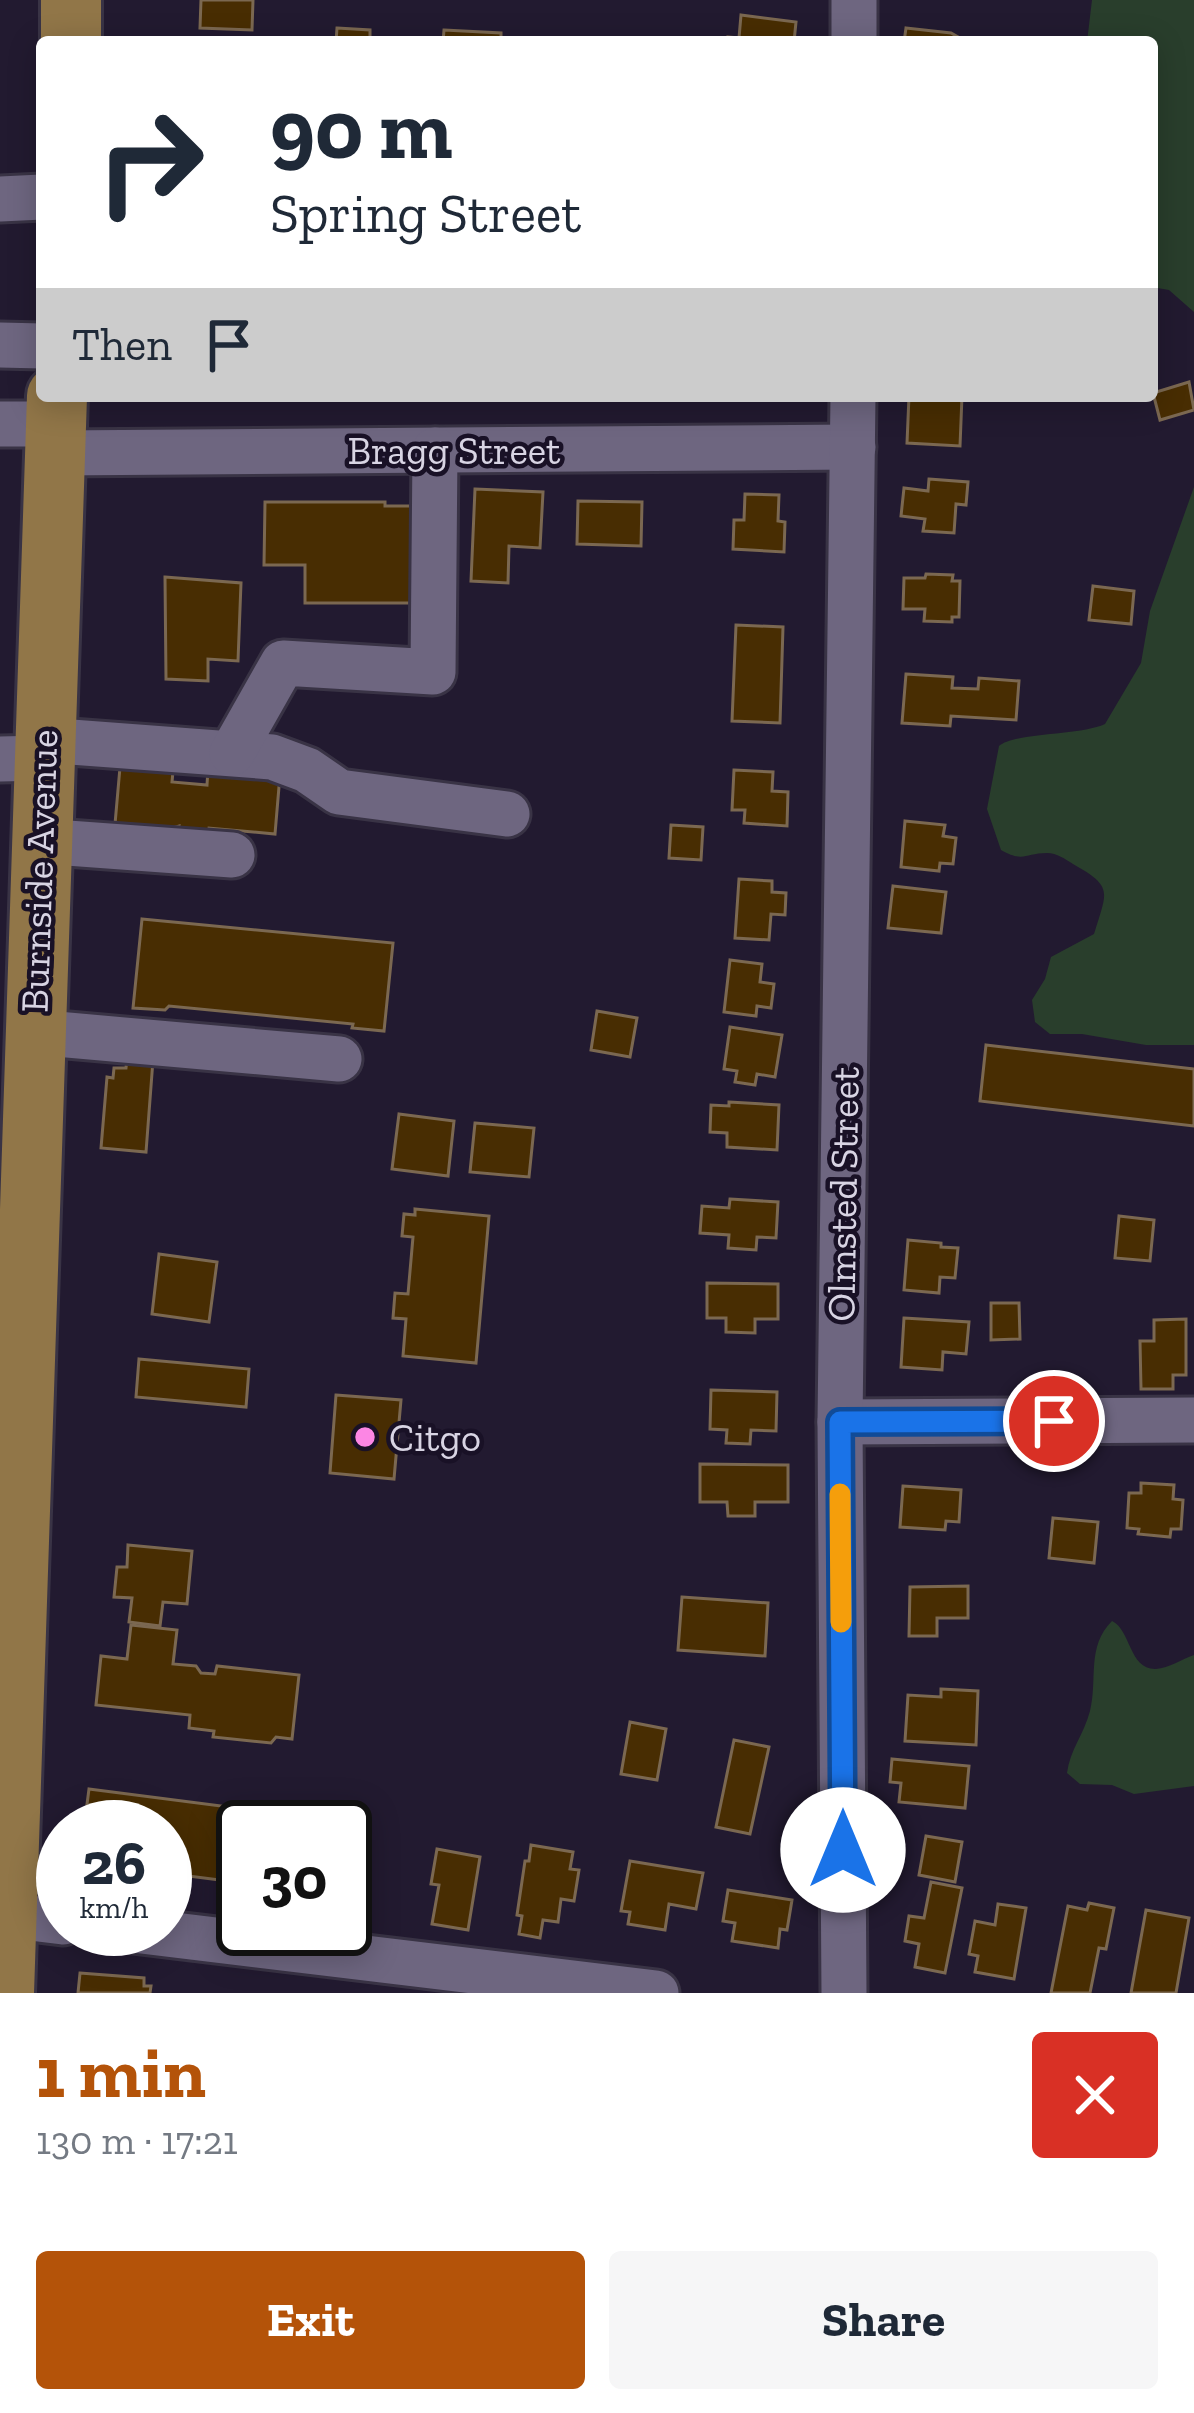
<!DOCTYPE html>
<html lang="en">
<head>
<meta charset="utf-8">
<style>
  :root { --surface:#fff; --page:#f6f6f7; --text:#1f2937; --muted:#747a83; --accent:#b45309 }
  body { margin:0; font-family:"Zilla Slab",serif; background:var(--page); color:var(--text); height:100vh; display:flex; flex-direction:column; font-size:45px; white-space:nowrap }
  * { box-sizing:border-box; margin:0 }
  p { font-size:39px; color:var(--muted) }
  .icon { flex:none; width:66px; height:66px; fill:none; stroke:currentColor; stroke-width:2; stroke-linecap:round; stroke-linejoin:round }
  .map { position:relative; height:1993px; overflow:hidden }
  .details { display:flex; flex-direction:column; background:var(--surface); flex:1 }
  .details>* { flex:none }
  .banner { position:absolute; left:36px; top:36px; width:1122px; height:366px; border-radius:12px; box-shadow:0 6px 30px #0003; background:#fff; color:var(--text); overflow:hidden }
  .speed { position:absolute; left:36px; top:1800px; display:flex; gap:24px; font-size:60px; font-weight:700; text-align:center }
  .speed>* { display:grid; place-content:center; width:156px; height:156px; border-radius:50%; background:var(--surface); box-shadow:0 6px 30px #0003; line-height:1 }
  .speed small { font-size:30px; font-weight:400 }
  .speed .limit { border:6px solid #111; border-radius:18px; background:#fff; color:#111 }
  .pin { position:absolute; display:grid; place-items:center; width:102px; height:102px; color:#fff; margin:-51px; border:6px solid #fff; border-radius:50%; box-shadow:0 3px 12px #0007 }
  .me { position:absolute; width:132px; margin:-66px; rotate:0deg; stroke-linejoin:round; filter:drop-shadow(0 0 9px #0008) }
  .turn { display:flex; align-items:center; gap:42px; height:252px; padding:0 36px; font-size:54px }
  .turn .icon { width:156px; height:156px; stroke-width:2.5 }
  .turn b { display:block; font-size:84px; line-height:102px }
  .then { display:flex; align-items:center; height:114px; padding:0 36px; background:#0003; gap:24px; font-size:45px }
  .round { display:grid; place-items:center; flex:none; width:126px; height:126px; border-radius:12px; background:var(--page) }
  .summary { display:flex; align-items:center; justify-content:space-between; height:204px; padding:0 36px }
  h1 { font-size:72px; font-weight:700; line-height:90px; color:var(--accent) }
  .action { display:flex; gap:24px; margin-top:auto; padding:24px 36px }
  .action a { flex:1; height:138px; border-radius:12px; background:var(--accent); color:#fff; font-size:48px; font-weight:700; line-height:138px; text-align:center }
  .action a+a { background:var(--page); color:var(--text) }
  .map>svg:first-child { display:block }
  .green { fill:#293e2c }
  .building { fill:#482d02; stroke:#7b6851; stroke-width:3 }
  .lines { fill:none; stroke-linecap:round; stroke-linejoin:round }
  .minor-casing { stroke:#393345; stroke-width:51 }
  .major-casing { stroke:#393345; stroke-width:66 }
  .minor { stroke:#6e6680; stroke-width:45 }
  .major { stroke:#917648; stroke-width:60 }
  .route-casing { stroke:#114b97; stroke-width:30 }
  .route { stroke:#1a73e8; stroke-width:21 }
  .slow { stroke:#f59e0b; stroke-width:21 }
  .poi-dot { fill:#fc86e4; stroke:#191126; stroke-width:4.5 }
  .labels { text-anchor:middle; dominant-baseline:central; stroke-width:9; stroke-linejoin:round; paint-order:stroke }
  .street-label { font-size:39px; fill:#d8d4e3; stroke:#191126 }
  .poi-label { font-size:39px; fill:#d8d4e3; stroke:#191126; text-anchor:start }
</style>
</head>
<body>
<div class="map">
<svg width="1194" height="1993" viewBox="0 0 1194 1993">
  <rect width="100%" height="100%" fill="#221a30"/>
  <g class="green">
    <polygon points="1092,0 1194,0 1194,312 1169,290 1152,287 1152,42 1087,42"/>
    <path d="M1194 487V1045H1146L1082 1034H1050L1035 1022 1032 1000 1045 979 1051 957 1094 934C1107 891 1114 887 1073 864 1065 859 1057 853 1047 853 1025 853 1024 863 1001 850L987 809 999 746C1015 732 1079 736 1105 724L1141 663 1150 611Z"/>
    <path d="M1112 1621C1131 1630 1129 1670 1156 1669 1169 1668 1182 1659 1194 1655V1786L1134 1794 1112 1785 1080 1784 1067 1773C1070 1750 1084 1734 1090 1711 1098 1679 1086 1647 1112 1621Z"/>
  </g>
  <g class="building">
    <polygon points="201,0 253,0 252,30 200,28"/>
    <polygon points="741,15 796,22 794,42 728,42 728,37 739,38"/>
    <polygon points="337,28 370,30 370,42 336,42"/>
    <polygon points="906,28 951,33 967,42 904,42"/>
    <polygon points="444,30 501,33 501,42 443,42"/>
    <polygon points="1189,382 1194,410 1160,420 1153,393"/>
    <polygon points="909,396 962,396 960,446 907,443"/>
    <polygon points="929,479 968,482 966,505 956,504 954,533 923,531 925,519 901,516 904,488 928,491"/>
    <polygon points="475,489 543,492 540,548 509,546 508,583 471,581"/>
    <polygon points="745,494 779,495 778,521 785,522 784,552 733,549 734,520 744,520"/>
    <polygon points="578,501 642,502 641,546 577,544"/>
    <polygon points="265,502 385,502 385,506 424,506 423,603 305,603 305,565 264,565"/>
    <polygon points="926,574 953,575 952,581 960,581 959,617 952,617 952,622 924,621 925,609 903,609 904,578 925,578"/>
    <polygon points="165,577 241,583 238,661 208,659 208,681 166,679"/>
    <polygon points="1093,586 1134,591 1131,624 1089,620"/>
    <polygon points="736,625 783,627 780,723 732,721"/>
    <polygon points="906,674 953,677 952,688 978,689 979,678 1019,681 1016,720 951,716 950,726 902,723"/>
    <polygon points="121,756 174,761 172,782 207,785 208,769 280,775 275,834 209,828 207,843 178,841 179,826 169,829 115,824"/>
    <polygon points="734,770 773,772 772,791 788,792 787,826 744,823 745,810 732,810"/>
    <polygon points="905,821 945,825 943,836 956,838 953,864 940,863 939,871 901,867"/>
    <polygon points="671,825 703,827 701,860 669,858"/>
    <polygon points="739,879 772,881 772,892 786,893 785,915 771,914 769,940 735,938"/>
    <polygon points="893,886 946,892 941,933 888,928"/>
    <polygon points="142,919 393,943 384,1031 352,1028 353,1024 169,1006 165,1010 133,1008"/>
    <polygon points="730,960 762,964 760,982 774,984 771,1008 757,1006 756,1016 724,1012"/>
    <polygon points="597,1011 637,1018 630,1057 591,1050"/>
    <polygon points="730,1027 782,1035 775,1077 757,1074 755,1085 735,1082 737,1071 724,1069"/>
    <polygon points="986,1045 1194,1069 1194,1126 980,1101"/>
    <polygon points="127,1058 153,1060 146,1152 101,1148 107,1077 113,1078 114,1068 126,1068"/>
    <polygon points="729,1102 779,1105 777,1150 727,1147 727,1133 710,1132 711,1105 729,1106"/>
    <polygon points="399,1114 454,1121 448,1176 392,1169"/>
    <polygon points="475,1123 534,1128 529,1177 470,1172"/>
    <polygon points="730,1199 778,1202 776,1238 757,1237 756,1250 728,1248 729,1235 700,1233 702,1206 729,1208"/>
    <polygon points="415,1209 489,1216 476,1363 403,1356 406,1319 393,1318 395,1293 408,1294 413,1237 402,1236 404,1214 415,1215"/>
    <polygon points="1119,1216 1154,1220 1150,1261 1115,1258"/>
    <polygon points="908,1240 941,1243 941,1247 958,1248 955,1278 940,1277 939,1293 904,1290"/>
    <polygon points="159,1254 217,1262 209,1322 152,1314"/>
    <polygon points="707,1283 778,1284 778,1319 755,1319 755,1333 726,1332 726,1318 707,1318"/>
    <polygon points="991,1303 1019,1303 1020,1339 991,1340"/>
    <polygon points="904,1318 969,1322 966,1354 943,1352 942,1370 901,1367"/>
    <polygon points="1186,1319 1186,1375 1173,1375 1173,1389 1141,1389 1140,1341 1154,1341 1154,1320"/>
    <polygon points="139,1359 249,1369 246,1407 136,1397"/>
    <polygon points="711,1390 777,1392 776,1431 751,1430 750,1444 726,1443 727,1430 710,1429"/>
    <polygon points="336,1395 401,1400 394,1479 330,1473"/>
    <polygon points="700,1464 788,1465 788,1502 755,1502 755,1516 728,1516 727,1502 700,1502"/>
    <polygon points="1141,1483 1174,1485 1173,1499 1183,1500 1181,1529 1171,1529 1170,1537 1138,1534 1139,1529 1127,1528 1129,1493 1141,1493"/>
    <polygon points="903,1486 961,1490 959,1522 946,1521 945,1530 900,1527"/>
    <polygon points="1053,1518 1098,1522 1094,1563 1049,1558"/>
    <polygon points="128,1545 192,1551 187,1604 163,1602 160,1626 129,1622 132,1598 114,1597 117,1567 127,1567"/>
    <polygon points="968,1586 968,1618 937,1618 937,1636 909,1636 910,1587"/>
    <polygon points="682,1597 768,1603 765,1656 678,1650"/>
    <polygon points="131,1625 177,1630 173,1664 196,1666 201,1673 215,1674 217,1666 299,1675 292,1739 276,1737 271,1743 213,1737 214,1731 189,1728 190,1715 96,1705 101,1656 127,1659"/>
    <polygon points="941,1689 978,1691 976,1745 905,1741 908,1695 941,1697"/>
    <polygon points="630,1722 666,1729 657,1780 621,1774"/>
    <polygon points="734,1740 769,1747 750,1834 716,1827"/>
    <polygon points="892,1759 969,1766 965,1808 899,1802 901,1783 890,1782"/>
    <polygon points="89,1789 352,1823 345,1881 345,1827 243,1827 243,1883 165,1873 165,1827 84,1827"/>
    <polygon points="926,1836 962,1842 955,1882 919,1875"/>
    <polygon points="531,1845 573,1852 570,1869 579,1870 574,1901 561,1899 558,1922 543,1920 540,1938 519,1934 522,1916 517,1915 525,1861 529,1861"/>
    <polygon points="437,1849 480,1857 468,1930 432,1924 439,1885 431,1884"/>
    <polygon points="630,1861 703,1873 696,1909 669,1904 665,1930 628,1924 630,1912 621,1911"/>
    <polygon points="931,1882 962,1888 945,1973 915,1967 919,1944 905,1941 909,1916 924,1918"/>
    <polygon points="728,1890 792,1900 787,1930 780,1929 778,1948 732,1941 735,1923 723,1921"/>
    <polygon points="1089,1903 1114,1908 1106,1949 1099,1948 1090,1993 1051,1993 1068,1906 1087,1910"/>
    <polygon points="998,1904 1026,1908 1014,1979 975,1972 978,1956 969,1954 975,1921 995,1925"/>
    <polygon points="1146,1910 1189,1918 1176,1993 1131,1993"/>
    <polygon points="80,1973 144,1978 144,1986 151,1986 150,1993 78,1993"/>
  </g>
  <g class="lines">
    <g class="minor-casing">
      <g id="minor">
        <polyline points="854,42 854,0"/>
        <polyline points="0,199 42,197"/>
        <polyline points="0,345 42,346"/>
        <polyline points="0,424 56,424"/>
        <polyline points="55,453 853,447"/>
        <polyline points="44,740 272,757 307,770 339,792 507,814"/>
        <polyline points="232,753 283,663 433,672 435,450"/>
        <polyline points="0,759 43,758"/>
        <polyline points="40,841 232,855"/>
        <polyline points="34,1032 339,1059"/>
        <polyline points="840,1422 1194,1420"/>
        <polyline points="6,1915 63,1922"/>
        <polyline points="125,1929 656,1993"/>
        <polyline points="844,1993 840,1422 853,396"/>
      </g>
    </g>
    <g class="major-casing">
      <g id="major">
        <polyline points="71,42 71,0"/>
        <polyline points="4,1993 57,396"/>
      </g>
    </g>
    <use href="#minor" class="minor"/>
    <use href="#major" class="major"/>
  </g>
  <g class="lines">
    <g class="route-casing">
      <polyline id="route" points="843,1850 840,1422 1054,1421"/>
    </g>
    <use href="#route" class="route"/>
    <polyline class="slow" points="840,1494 841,1622"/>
  </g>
  <circle class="poi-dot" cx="365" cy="1437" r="12"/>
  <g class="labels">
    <g class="street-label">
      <text x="454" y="450">Bragg Street</text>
      <text transform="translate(39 871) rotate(-88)">Burnside Avenue</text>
      <text transform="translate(843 1194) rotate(-89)">Olmsted Street</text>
    </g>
    <g class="poi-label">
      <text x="389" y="1437">Citgo</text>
    </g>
  </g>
</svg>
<div class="speed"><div>26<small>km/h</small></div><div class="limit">30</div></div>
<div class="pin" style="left:1054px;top:1421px;background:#d93025"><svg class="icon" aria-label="arrive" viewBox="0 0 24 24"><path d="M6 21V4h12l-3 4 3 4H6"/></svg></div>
<svg class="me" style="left:843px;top:1850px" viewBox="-20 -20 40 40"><circle r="19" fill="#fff"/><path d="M0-13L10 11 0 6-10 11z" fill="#1a73e8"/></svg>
<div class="banner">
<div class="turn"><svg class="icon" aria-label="right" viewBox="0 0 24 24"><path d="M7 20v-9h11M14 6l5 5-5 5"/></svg><div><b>90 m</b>Spring Street</div></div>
<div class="then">Then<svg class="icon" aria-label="arrive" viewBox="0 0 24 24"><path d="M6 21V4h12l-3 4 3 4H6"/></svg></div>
</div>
</div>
<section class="details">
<div class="summary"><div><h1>1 min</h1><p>130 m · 17:21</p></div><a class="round" style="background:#d93025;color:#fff"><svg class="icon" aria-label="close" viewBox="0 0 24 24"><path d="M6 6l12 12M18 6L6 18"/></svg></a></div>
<div class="action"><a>Exit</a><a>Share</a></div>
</section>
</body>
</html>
